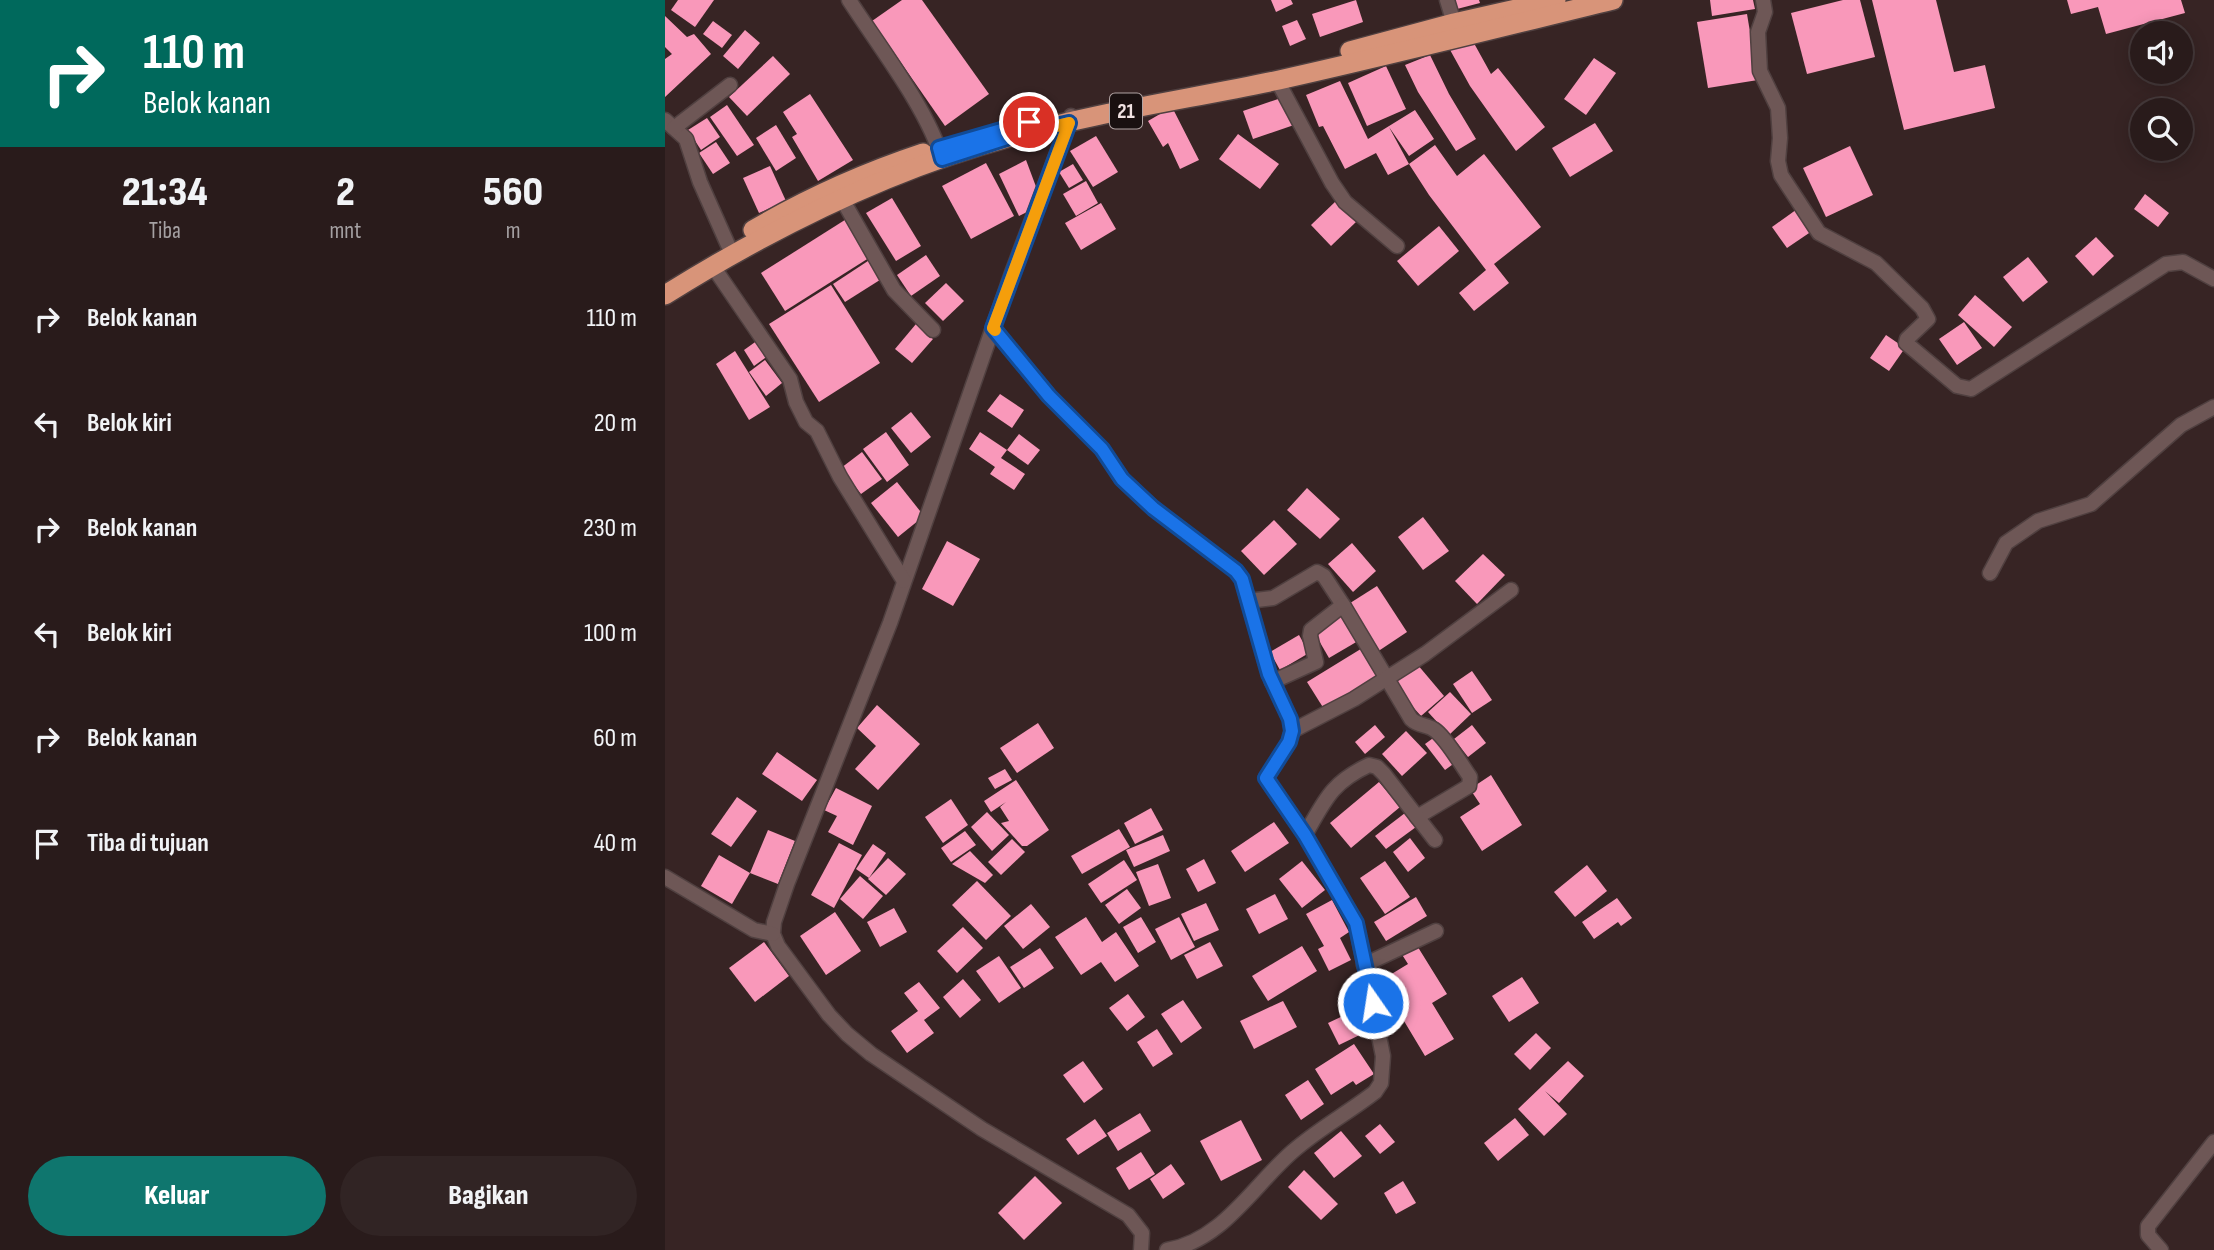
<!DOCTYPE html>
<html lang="id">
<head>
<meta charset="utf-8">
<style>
  :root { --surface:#291b1b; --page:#312424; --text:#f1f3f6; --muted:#a5a1a3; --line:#45393a; --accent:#0f766e }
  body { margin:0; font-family:"Sofia Sans Condensed",sans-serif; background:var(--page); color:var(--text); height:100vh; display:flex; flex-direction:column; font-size:26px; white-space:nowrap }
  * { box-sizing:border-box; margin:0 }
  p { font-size:23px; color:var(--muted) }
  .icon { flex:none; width:38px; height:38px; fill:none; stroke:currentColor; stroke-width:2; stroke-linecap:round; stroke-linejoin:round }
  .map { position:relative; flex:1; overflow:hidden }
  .drawer { display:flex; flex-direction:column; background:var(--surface); width:665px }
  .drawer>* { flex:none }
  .hud { background:#00695c; color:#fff; overflow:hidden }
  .controls { position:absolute; left:1465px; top:21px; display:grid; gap:14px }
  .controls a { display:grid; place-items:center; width:63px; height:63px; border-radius:50%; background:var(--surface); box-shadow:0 4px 18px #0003,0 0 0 2px var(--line); font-size:35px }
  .pin { position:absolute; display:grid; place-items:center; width:60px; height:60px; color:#fff; margin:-30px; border:4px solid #fff; border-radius:50%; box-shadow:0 2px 7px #0007 }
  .me { position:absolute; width:77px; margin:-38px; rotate:347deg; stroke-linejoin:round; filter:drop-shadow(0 0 5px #0008) }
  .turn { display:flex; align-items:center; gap:24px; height:147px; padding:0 28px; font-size:32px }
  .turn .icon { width:91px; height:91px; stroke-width:2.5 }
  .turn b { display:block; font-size:49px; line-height:60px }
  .eta { display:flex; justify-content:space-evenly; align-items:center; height:119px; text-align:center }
  .eta b { font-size:42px; font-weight:800; line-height:49px }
  .cta { display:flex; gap:14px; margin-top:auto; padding:14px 28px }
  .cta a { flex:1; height:80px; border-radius:42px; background:var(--accent); color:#fff; font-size:28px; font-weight:800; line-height:80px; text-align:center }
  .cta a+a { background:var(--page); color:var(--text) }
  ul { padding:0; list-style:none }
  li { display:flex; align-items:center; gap:21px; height:105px; padding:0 28px }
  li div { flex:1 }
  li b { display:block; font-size:26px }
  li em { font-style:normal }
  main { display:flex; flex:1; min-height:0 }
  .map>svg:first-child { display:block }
  .building { fill:#f998ba }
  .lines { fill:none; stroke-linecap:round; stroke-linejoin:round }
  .minor-casing { stroke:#504040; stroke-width:17 }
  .trunk-casing { stroke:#504040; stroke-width:22 }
  .minor { stroke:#6e5756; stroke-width:14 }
  .trunk { stroke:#d89479; stroke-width:19 }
  .route-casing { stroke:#114b97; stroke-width:18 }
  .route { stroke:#1a73e8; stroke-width:12 }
  .slow { stroke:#f59e0b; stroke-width:12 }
  .labels { text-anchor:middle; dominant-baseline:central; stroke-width:7; stroke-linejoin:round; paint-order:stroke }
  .shield { fill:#191010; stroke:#b0a3a3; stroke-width:2 }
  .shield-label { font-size:21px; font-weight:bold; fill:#f0e2e2 }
</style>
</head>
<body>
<main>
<section class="drawer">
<div class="hud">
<div class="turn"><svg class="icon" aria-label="right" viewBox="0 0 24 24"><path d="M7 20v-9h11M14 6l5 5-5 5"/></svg><div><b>110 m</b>Belok kanan</div></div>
</div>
<div class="eta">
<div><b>21:34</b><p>Tiba</p></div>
<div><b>2</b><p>mnt</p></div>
<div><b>560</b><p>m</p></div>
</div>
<ul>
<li><svg class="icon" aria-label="right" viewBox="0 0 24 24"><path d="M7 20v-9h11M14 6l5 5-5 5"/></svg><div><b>Belok kanan</b></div><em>110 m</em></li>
<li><svg class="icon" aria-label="left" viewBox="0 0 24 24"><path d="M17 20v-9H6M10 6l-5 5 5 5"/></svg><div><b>Belok kiri</b></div><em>20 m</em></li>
<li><svg class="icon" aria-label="right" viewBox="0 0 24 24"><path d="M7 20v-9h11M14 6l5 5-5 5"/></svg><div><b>Belok kanan</b></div><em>230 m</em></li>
<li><svg class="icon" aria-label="left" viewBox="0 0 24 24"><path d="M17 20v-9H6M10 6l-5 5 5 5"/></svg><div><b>Belok kiri</b></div><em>100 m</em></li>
<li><svg class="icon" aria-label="right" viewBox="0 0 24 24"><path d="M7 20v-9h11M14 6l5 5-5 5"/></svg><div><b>Belok kanan</b></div><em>60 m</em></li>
<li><svg class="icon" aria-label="arrive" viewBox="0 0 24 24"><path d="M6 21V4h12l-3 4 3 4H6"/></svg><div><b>Tiba di tujuan</b></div><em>40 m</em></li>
</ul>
<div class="cta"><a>Keluar</a><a>Bagikan</a></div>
</section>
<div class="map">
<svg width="1549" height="1250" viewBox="0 0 1549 1250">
  <rect width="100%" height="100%" fill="#372424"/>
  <g class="building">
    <polygon points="13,0 49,0 30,27 6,10"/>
    <polygon points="237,0 257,0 324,94 280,126 207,21"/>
    <polygon points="606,0 626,0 628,4 611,12"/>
    <polygon points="691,0 698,22 655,37 647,14"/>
    <polygon points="790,0 814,0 815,3 792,9"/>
    <polygon points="1045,0 1088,0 1090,9 1047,16"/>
    <polygon points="1178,0 1195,0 1210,57 1142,74 1126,13"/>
    <polygon points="1207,0 1271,0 1289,72 1320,65 1330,108 1239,130"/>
    <polygon points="1402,0 1516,0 1520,13 1441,34 1433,7 1406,14"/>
    <polygon points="1082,14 1093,80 1043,88 1032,22"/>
    <polygon points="0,16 22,37 29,34 46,54 0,97 0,59 7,54 0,47"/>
    <polygon points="632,20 641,39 625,46 617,26"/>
    <polygon points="48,21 67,35 57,48 38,34"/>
    <polygon points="80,30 95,43 73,69 58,56"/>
    <polygon points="805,36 826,74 833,68 880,127 851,151 805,86 784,48"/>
    <polygon points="765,55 784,94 811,139 791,151 753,92 740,65"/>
    <polygon points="108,56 125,74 82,116 64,97"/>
    <polygon points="929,58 951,73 921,115 899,99"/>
    <polygon points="721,66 741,109 702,126 683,83"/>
    <polygon points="675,81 703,139 750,110 769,139 744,156 724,127 744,164 770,145 792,176 819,154 876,227 829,264 844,283 809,311 794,293 821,270 764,195 744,164 723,175 711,153 680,169 658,126 654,127 641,95"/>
    <polygon points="145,94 188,160 153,181 127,137 132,134 118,112"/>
    <polygon points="619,97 629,125 588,139 578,111"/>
    <polygon points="62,105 89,145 72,156 45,117"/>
    <polygon points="507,107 534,160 515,169 503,143 498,147 483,121"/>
    <polygon points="42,118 55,137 36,150 23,130"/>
    <polygon points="930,123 948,151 905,177 887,148"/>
    <polygon points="111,125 131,158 111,171 91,138"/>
    <polygon points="573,134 614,164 595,189 554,159"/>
    <polygon points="431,136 453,172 428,187 405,151"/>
    <polygon points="51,142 65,163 48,174 34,153"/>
    <polygon points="1185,146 1208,195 1161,217 1138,168"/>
    <polygon points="361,160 373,192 364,211 354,216 334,174"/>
    <polygon points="321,163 349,216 306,239 277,186"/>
    <polygon points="408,164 418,180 404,188 394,172"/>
    <polygon points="105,166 121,201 94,213 78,178"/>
    <polygon points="421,181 433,203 411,216 398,194"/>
    <polygon points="1480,194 1504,213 1493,227 1469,209"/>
    <polygon points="227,198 256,246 231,261 201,213"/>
    <polygon points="671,201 691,222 666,246 646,225"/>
    <polygon points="436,203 451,229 416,250 400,223"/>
    <polygon points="1135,207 1150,229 1122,248 1107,227"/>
    <polygon points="183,218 207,256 120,311 96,273"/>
    <polygon points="774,226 794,251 753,286 732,261"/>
    <polygon points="1431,237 1449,256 1428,276 1410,256"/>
    <polygon points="261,255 275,276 246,296 232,275"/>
    <polygon points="1363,257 1383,282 1358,302 1338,277"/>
    <polygon points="206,259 218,278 180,302 168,284"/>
    <polygon points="281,283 299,301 278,321 260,303"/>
    <polygon points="166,285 215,363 154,402 104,324"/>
    <polygon points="1310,295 1347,327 1329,347 1293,315"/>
    <polygon points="1299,322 1317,348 1292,365 1274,339"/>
    <polygon points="251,324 268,339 247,363 230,349"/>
    <polygon points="1221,335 1240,348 1224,371 1205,358"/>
    <polygon points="93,340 104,355 89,366 79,350"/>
    <polygon points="70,351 105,407 84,420 51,364"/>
    <polygon points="100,360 117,383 101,396 84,372"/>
    <polygon points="335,394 359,410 347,428 322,411"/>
    <polygon points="246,412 266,437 246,453 226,428"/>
    <polygon points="221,432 244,465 222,482 198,449"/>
    <polygon points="315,432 342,450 336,458 360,474 349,490 325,474 330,467 304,449"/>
    <polygon points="354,434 375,450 363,465 342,450"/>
    <polygon points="197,452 217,479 196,494 176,468"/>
    <polygon points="232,482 259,516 233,537 206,503"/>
    <polygon points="642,488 675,519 655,539 622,510"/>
    <polygon points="758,517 784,551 758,570 733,537"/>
    <polygon points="609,520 632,544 599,575 576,551"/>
    <polygon points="282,541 315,559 288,606 257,589"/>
    <polygon points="687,543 711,571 688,592 663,564"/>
    <polygon points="818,554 840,575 812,604 790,581"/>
    <polygon points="712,586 742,632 712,652 682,605"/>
    <polygon points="678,615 693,641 664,658 649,632"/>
    <polygon points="634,635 644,653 615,670 605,652"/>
    <polygon points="699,647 715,674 659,709 642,682"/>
    <polygon points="752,664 779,696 756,716 727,684"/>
    <polygon points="807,671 827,700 807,713 788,684"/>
    <polygon points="785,692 806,714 784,735 763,712"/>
    <polygon points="212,705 255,744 213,790 190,769 211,746 192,728"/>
    <polygon points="373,723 389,748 352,773 335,748"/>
    <polygon points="710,725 720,737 700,754 690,742"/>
    <polygon points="807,725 821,743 803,757 789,739"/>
    <polygon points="741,731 762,753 737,776 717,754"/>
    <polygon points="771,736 791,762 780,770 760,744"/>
    <polygon points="112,752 152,780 137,801 97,774"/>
    <polygon points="340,769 347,780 330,789 323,778"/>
    <polygon points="826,775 857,825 817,851 795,817 815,804 805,789"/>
    <polygon points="351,780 384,830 362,846 357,846 336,823 344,821 335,807 341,802 326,812 319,801"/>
    <polygon points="714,782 735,807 686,848 665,823"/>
    <polygon points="171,788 207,806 188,845 163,832 172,816 159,810"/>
    <polygon points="72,797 92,811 66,847 46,834"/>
    <polygon points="286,799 303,825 278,843 260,817"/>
    <polygon points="486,808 498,830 470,844 459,823"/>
    <polygon points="322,812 344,835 327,851 306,827"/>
    <polygon points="740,813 751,827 721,849 710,836"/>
    <polygon points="609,822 624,843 580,872 566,851"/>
    <polygon points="454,829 465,847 417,874 406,856"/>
    <polygon points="103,830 130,841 113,884 85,873"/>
    <polygon points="300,831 311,845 286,862 276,848"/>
    <polygon points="498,835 505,851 469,867 461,850"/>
    <polygon points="745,838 760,858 743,872 728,852"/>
    <polygon points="347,839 360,852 336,875 323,862"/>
    <polygon points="174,843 197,855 169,908 146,895"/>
    <polygon points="208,844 221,853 204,878 191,869"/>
    <polygon points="305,851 328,875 320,883 287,864"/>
    <polygon points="54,855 85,873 67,904 36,886"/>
    <polygon points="223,858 241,874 221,895 203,879"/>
    <polygon points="539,859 551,883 533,892 521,869"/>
    <polygon points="459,860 472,880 436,903 423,884"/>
    <polygon points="637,861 660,890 637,908 614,879"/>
    <polygon points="720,861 745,897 720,914 695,878"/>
    <polygon points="493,864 506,898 484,906 471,872"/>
    <polygon points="922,865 942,891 910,917 889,892"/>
    <polygon points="195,876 218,896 198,919 175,899"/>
    <polygon points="312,881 346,916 321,940 287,905"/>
    <polygon points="462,889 476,908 454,924 440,905"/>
    <polygon points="610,894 623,919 594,934 581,909"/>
    <polygon points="751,897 762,916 721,941 709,922"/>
    <polygon points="952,898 967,918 956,926 953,922 929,939 917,922"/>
    <polygon points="667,900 684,932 675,938 686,960 664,971 653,949 659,946 641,914"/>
    <polygon points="541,903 554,930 529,941 516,914"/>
    <polygon points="366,904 385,927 358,949 339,926"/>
    <polygon points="229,908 242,932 215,947 202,922"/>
    <polygon points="170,912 196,951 161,975 135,936"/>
    <polygon points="421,917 437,942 451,932 474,966 450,982 436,962 416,975 390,937"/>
    <polygon points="476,917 491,942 473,953 458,927"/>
    <polygon points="514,917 530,947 506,960 490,929"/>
    <polygon points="298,927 318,948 292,973 272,951"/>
    <polygon points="99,942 124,976 90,1002 64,968"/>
    <polygon points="545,942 558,966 532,979 519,955"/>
    <polygon points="751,944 782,994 767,1003 789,1039 760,1056 715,981 743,964 736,953"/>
    <polygon points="637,946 652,971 603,1001 587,976"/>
    <polygon points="375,948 389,968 359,988 345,967"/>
    <polygon points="334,956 356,988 334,1003 311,971"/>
    <polygon points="857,977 874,1003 844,1022 827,996"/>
    <polygon points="298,979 316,1000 295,1018 278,997"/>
    <polygon points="254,982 275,1008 259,1020 269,1033 242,1053 226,1031 253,1011 239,993"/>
    <polygon points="463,994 480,1017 462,1031 444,1008"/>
    <polygon points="518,1000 537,1028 516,1043 496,1014"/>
    <polygon points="618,1001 632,1027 589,1049 575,1021"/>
    <polygon points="697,1007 707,1029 674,1045 663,1023"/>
    <polygon points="492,1029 508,1054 488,1067 472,1042"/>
    <polygon points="871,1033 886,1048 865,1070 849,1054"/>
    <polygon points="689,1044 709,1074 691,1085 688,1081 666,1095 650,1069"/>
    <polygon points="418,1061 438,1089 419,1103 398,1075"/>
    <polygon points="903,1061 919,1076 894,1103 880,1091 902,1114 879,1136 853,1109"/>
    <polygon points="643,1080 659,1104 636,1120 620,1095"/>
    <polygon points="475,1113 486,1131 453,1151 442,1133"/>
    <polygon points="850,1118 864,1135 833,1161 819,1143"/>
    <polygon points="430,1119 442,1136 413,1155 401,1139"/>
    <polygon points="576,1120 597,1160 556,1181 535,1141"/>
    <polygon points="715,1124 730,1142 715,1154 700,1136"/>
    <polygon points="676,1131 697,1156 669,1178 649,1153"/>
    <polygon points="476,1152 490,1174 464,1190 451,1168"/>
    <polygon points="506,1164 520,1184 498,1199 485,1179"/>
    <polygon points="639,1170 673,1204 656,1220 623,1187"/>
    <polygon points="370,1176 397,1203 359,1240 333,1213"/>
    <polygon points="738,1181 751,1203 731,1214 719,1193"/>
  </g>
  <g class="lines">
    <g class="minor-casing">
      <g id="minor">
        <path d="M184 0C213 45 263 109 277 159"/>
        <polyline points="782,0 789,23"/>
        <polyline points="1098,0 1100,12 1093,32 1095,71 1113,108 1115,138 1113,161 1116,175 1154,233 1211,263 1257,308 1263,319 1242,339 1241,343 1292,386 1306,389 1501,264 1518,262 1549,279"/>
        <polyline points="612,80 667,183 680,202 732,246"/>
        <polyline points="406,116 347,273 225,623 122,884 109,922 108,934 113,946 164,1015 182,1034 206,1054 317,1129 463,1215 477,1233 476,1250"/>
        <polyline points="0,120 21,139 35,182 63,245"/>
        <polyline points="9,128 65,85"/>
        <polyline points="177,199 229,290 268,330"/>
        <polyline points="47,265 125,379 131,402 141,422 152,431 175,477 239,581"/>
        <path d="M328 328 384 396 437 449 457 479 488 508 571 571 577 579 604 674 625 719 627 731 624 742 601 778 640 835 691 923 718 1056 716 1083 710 1092C683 1113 653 1129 627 1152 588 1186 557 1241 502 1250"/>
        <polyline points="1325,573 1341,543 1373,521 1426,504 1516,425 1549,407"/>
        <polyline points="583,601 608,598 652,572 659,576 678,605 646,630 645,636 651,662 607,682"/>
        <path d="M678 605 746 719C754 727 763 724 771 731 784 742 795 763 805 777L804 786 752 817"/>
        <polyline points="627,731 689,699 760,654 846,590"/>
        <path d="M640 835C660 800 666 783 704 765L712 767 719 774 770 840"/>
        <polyline points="0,877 89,930 108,934"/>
        <polyline points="699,965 771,931"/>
        <polyline points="1496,1250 1483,1235 1483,1226 1549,1142"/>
      </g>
    </g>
    <g class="trunk-casing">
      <g id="trunk">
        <polyline points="685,51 789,23 891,0"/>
        <path d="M88 230C142 198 198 173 258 153"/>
        <path d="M0 295C107 228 223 170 345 137 433 112 524 99 614 80 726 55 837 27 948 0"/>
      </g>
    </g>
    <use href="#minor" class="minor"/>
    <use href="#trunk" class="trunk"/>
  </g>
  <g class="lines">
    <g class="route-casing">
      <polyline id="route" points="364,122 274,148 277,159 345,137 404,123 328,328 384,396 437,449 457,479 488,508 571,571 577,579 604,674 625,719 627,731 624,742 601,778 640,835 691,923 708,1003"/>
    </g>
    <use href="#route" class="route"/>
    <polyline class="slow" points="330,330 328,328 404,123 371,131"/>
  </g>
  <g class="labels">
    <rect class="shield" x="445" y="93.5" width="32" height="35" rx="5"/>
    <g class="shield-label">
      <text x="461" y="111">21</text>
    </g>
  </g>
</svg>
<div class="controls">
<a><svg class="icon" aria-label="sound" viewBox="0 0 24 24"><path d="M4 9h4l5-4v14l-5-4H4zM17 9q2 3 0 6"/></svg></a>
<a><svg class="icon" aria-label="search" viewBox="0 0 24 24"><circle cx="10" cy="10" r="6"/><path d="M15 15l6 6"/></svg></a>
</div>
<div class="pin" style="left:364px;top:122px;background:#d93025"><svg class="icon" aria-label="arrive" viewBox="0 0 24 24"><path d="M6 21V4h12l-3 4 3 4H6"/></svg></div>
<svg class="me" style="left:708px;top:1003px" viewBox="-20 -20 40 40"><circle r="17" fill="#1a73e8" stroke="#fff" stroke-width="3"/><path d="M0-11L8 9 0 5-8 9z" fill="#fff"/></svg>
</div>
</main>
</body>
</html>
